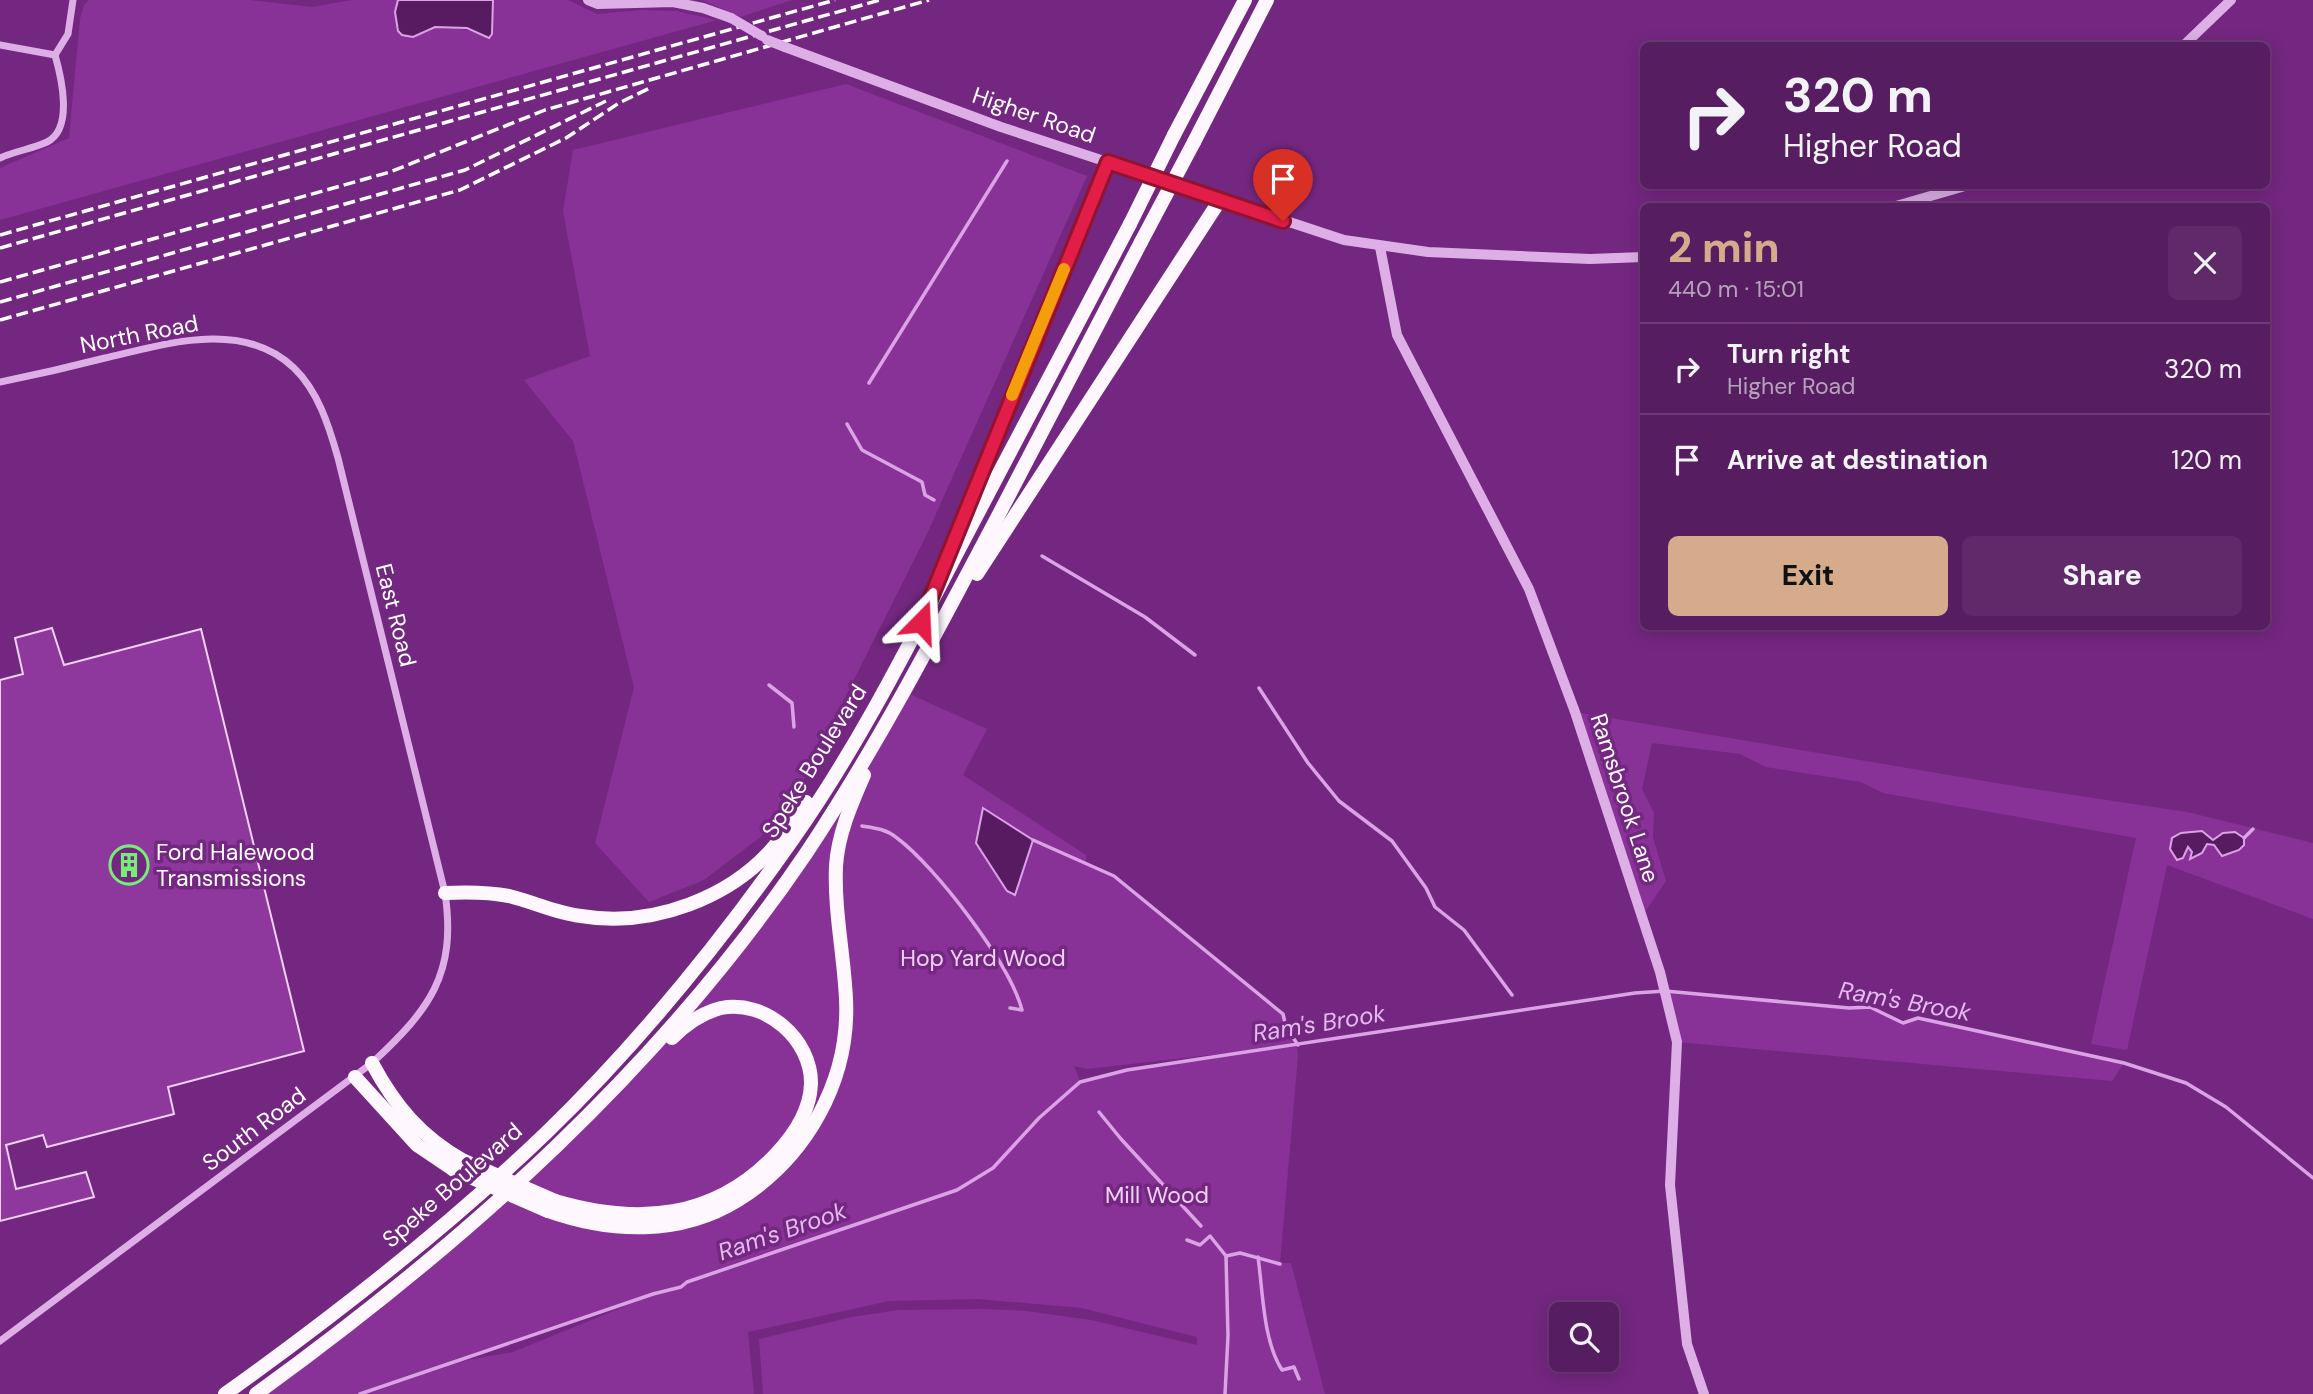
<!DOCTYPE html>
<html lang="en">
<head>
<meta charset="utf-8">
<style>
  :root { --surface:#571d61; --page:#602a6a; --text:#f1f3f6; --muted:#b6a2bd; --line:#6d3b76; --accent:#d6ab8b }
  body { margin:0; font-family:"DM Sans",sans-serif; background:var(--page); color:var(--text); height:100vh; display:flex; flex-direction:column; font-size:26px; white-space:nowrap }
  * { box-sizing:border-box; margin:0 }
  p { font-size:23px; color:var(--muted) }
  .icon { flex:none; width:38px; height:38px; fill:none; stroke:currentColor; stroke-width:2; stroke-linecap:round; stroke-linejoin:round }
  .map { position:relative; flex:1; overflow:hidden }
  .panel { position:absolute; left:1640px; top:203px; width:630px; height:427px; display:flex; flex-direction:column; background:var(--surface); border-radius:10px; box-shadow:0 4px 18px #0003,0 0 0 2px var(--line) }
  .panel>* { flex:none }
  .top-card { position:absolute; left:1640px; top:42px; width:630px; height:147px; border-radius:10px; box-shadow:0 4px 18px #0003,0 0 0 2px var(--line); background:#571d61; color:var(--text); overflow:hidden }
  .fabs { position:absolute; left:1549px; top:1302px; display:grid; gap:14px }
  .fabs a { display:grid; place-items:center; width:70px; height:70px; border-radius:10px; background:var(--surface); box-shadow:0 4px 18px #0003,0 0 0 2px var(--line); font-size:35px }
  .pin { position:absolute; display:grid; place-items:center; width:60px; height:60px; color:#fff; margin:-72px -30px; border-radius:50% 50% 50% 0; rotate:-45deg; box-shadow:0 0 7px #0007 }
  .pin .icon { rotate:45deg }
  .me { position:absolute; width:77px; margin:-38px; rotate:21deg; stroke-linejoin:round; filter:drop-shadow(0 0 5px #0008) }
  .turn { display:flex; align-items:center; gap:24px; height:147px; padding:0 28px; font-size:32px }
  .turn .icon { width:91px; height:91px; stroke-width:2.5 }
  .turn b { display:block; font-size:49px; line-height:60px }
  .round { display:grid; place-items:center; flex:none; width:74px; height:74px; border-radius:10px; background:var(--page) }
  .headline { display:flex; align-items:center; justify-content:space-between; height:119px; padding:0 28px }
  h1 { font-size:42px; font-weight:800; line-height:52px; color:var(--accent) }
  .cta { display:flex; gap:14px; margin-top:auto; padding:14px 28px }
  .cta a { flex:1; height:80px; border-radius:10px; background:var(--accent); color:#111; font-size:28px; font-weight:800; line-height:80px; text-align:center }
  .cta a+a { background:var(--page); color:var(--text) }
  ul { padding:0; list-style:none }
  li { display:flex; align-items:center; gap:21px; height:91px; padding:0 28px; border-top:2px solid var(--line) }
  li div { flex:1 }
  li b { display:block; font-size:26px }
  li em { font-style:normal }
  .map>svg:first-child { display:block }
  .green { fill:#883298; fill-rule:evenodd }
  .water { fill:#581b61; stroke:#dba3e6; stroke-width:2 }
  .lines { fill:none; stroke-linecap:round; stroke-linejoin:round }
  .stream { stroke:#dba3e6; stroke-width:3.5 }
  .building { fill:#8e389d; stroke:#efd2f5; stroke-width:2 }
  .minor { stroke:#ddafe6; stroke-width:7 }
  .tertiary { stroke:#ddafe6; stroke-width:10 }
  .trunk { stroke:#fef8fe; stroke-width:14 }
  .rail { stroke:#fff; stroke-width:3.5; stroke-dasharray:12 5; stroke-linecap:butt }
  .tertiary-bridge { stroke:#ddafe6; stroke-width:10 }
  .trunk-bridge { stroke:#fef8fe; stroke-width:14 }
  .route-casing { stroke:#92132f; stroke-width:18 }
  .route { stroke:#e11d48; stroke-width:12 }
  .slow { stroke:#f59e0b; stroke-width:12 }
  .labels { text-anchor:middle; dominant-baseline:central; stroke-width:7; stroke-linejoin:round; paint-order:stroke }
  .street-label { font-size:23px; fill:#fff; stroke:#742781 }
  .poi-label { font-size:23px; fill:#fff; stroke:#742781; text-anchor:start }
  .park-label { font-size:23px; fill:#efd2f5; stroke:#742781 }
  .water-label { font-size:24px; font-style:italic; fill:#e5baee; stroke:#742781 }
</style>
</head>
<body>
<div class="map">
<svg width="2313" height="1394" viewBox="0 0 2313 1394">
  <rect width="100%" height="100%" fill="#742781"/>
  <g class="green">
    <path d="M89 0H249L312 7 352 0H398L402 35C415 40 421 31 434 28 445 25 473 30 483 36L492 34 493 0H568L597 14 641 10 676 11 717 20 0 220V168L69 138 80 19 84 5Z"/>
    <polygon points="702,0 792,0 740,17"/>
    <polygon points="846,84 1087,176 927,534 784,819 704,880 649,902 595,843 634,687 573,441 524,380 590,356 563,211 573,150"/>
    <path d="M905 692 987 729 963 775 1086 855V863L1114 876 1283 1014C1286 1030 1298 1040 1298 1056L1280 1263H1291L1325 1394H763L759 1339 852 1317 899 1310 984 1309 1026 1311 1091 1320 1197 1345V1337L1082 1308 978 1299 889 1301 748 1332 754 1394H262L273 1382 397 1289 511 1196C541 1209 571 1222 603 1226 695 1238 786 1190 824 1105L809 1100C775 1185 684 1228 596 1211 583 1209 567 1207 555 1201 544 1196 534 1186 524 1179 677 1032 800 876 905 692ZM1273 1048 1127 1070 1080 1081 1074 1066 1087 1069ZM655 1294 513 1352 456 1362Z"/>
    <polygon points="1575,712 2020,787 2187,812 2313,843 2313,919 2167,865 2127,1050 2091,1044 2136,838 1883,793 1861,782 1766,767 1740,754 1652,743 1642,789 1654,813 1653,838 1666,881 1642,916"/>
    <polygon points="1665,991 1849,1008 1870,1007 1903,1023 1918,1018 2124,1063 2112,1081 1677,1042"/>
  </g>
  <g class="water">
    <polygon points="398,0 493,0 492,34 489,38 467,28 435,27 413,37 402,35 398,31 395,12"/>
    <polygon points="1270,175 1295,180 1298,186 1296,193 1287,195 1265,190 1263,180"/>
    <polygon points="983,808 1033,840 1015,895 1007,891 976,843"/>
    <polygon points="2202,831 2213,840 2223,833 2235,832 2244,838 2244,845 2239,850 2222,856 2214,845 2207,844 2202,853 2190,859 2192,852 2188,847 2183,858 2177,860 2170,849 2172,838 2181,833"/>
  </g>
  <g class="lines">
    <g class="stream">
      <polyline points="869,383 1007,161"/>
      <polyline points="847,424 862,450 922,482 925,495 934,500"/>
      <polyline points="1042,556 1145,617 1195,655"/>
      <polyline points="769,685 792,703 794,727"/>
      <polyline points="1259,688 1308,763 1339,801 1392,841 1426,888 1435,907 1464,930 1512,995"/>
      <path d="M862 826C875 828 886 829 897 838 936 867 1010 964 1022 1010L1010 1008"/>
      <polyline points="2244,838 2253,829"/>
      <polyline points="1033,840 1114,876 1283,1014 1286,1027 1298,1045"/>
      <polyline points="1099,1112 1121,1139 1201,1226"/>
      <polyline points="1187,1240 1200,1245 1210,1236 1226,1256 1228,1336 1225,1394"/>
      <polyline points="1226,1256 1240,1253 1280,1264"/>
      <path d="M1258 1257C1263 1292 1263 1341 1282 1370L1294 1367 1299 1379"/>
      <polyline points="360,1394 653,1294 681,1287 687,1282 957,1190 993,1168 1039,1118 1080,1082 1127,1070 1635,993 1665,991 1849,1008 1870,1007 1903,1023 1918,1018 2124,1063 2186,1083 2226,1107 2313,1178"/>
    </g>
  </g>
  <polygon class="building" points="52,628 64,665 201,629 304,1051 168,1087 174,1114 47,1147 43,1135 6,1145 16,1189 86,1172 94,1197 0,1221 0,680 23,674 15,638"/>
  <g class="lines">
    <g class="minor">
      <polyline points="0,45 55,55 68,34 73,0"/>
      <path d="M0 158C15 151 32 149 47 142 74 129 61 76 55 55"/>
      <path d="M0 382C35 375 70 367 105 358 165 344 243 319 294 368 318 391 329 426 338 458L445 893C457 975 429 1010 372 1063L0 1341"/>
    </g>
    <g class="tertiary">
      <polyline points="588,0 598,4 673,2 703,8 731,18"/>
      <polyline points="2183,46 2231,0"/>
      <polyline points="785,47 1001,127 1344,240 1428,252 1590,259 1643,257"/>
      <polyline points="1896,206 1965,186"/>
      <polyline points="1380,247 1397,335 1529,589 1575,712 1660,972 1677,1042 1670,1185 1687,1344 1704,1394"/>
    </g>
    <g class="trunk">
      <polyline points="1174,135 1245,0"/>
      <polyline points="1194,142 1267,0"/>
      <polyline points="947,556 1108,162"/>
      <polyline points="977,574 1220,200"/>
      <path d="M445 893C467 892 488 892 509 896 534 902 556 913 581 916 652 928 733 898 778 842 788 829 797 815 806 802"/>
      <path d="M372 1063C395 1106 421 1137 464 1161"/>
      <polyline points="355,1077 417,1145 454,1170"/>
      <path d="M555 1201C637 1225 714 1220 776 1154 794 1135 810 1112 811 1084 812 1040 766 999 721 1008 701 1013 686 1024 672 1038"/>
      <path d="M548 1211C610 1233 680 1236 738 1200 806 1158 850 1081 846 999 844 955 834 910 836 866 838 834 851 805 864 775"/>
      <path d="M225 1394C337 1314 446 1229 546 1133 638 1044 720 943 793 839 857 748 907 649 958 551 1015 442 1072 333 1130 224"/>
      <path d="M256 1394C466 1242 661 1068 807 852 878 745 937 632 997 518 1045 426 1093 334 1141 242"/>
    </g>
    <g class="rail">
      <polyline points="0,235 835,0"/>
      <polyline points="0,248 880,0"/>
      <polyline points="0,282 390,172 545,110 929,0"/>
      <polyline points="0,302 465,170 606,101"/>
      <polyline points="0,320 460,190 566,138 619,103 650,88"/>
    </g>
    <g class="tertiary-bridge">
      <polyline points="731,18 762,36"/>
      <polyline points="767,40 785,47"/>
    </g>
    <g class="trunk-bridge">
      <polyline points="1130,224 1174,135"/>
      <polyline points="1141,242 1194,142"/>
      <polyline points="464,1161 555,1201"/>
      <polyline points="454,1170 548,1211"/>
    </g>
  </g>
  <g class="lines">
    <g class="route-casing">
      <polyline id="route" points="921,622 1108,162 1283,221"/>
    </g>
    <use href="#route" class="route"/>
    <polyline class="slow" points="1012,395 1064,269"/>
  </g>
  <defs>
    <g id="building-ring" transform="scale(2.0125)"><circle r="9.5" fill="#742781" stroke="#74ee76" stroke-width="1.5"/><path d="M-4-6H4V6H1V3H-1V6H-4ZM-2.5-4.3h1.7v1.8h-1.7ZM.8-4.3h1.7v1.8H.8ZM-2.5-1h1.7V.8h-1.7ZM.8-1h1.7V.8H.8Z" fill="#74ee76"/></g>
  </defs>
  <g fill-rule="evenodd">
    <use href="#building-ring" x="129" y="865"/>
  </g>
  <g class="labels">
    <g class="street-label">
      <text transform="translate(1034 115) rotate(19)">Higher Road</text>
      <text transform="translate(139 334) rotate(-11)">North Road</text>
      <text transform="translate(396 615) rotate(76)">East Road</text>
      <text transform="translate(814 761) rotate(-58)">Speke Boulevard</text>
      <text transform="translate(1625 798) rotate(72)">Ramsbrook Lane</text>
      <text transform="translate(254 1129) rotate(-37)">South Road</text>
      <text transform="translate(452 1185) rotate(-41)">Speke Boulevard</text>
    </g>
    <g class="poi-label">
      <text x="156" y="852">Ford Halewood<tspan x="156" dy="26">Transmissions</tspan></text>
    </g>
    <g class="park-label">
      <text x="983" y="958">Hop Yard Wood</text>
      <text x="1157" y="1195">Mill Wood</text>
    </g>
    <g class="water-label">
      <text transform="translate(1905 1001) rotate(10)">Ram's Brook</text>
      <text transform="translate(1319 1023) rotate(-9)">Ram's Brook</text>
      <text transform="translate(782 1231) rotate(-19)">Ram's Brook</text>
    </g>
  </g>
</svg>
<div class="fabs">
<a><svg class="icon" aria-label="search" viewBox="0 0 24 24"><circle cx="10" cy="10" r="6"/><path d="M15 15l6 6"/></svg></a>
</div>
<div class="pin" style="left:1283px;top:221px;background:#d93025"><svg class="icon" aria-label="arrive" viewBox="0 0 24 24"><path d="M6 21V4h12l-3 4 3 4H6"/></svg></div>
<svg class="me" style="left:921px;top:622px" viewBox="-20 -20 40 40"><path d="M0-17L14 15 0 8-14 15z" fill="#e11d48" stroke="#fff" stroke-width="4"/></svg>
<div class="top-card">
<div class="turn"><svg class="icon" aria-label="right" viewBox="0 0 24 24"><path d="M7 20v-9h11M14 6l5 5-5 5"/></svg><div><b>320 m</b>Higher Road</div></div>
</div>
<section class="panel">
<div class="headline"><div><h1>2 min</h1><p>440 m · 15:01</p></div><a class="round"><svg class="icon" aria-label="close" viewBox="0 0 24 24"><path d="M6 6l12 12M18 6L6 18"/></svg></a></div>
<ul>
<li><svg class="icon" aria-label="right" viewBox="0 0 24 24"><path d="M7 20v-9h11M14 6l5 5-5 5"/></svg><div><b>Turn right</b><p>Higher Road</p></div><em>320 m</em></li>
<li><svg class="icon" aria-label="arrive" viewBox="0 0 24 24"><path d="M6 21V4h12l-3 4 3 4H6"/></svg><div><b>Arrive at destination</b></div><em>120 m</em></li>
</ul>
<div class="cta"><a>Exit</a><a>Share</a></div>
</section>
</div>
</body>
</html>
